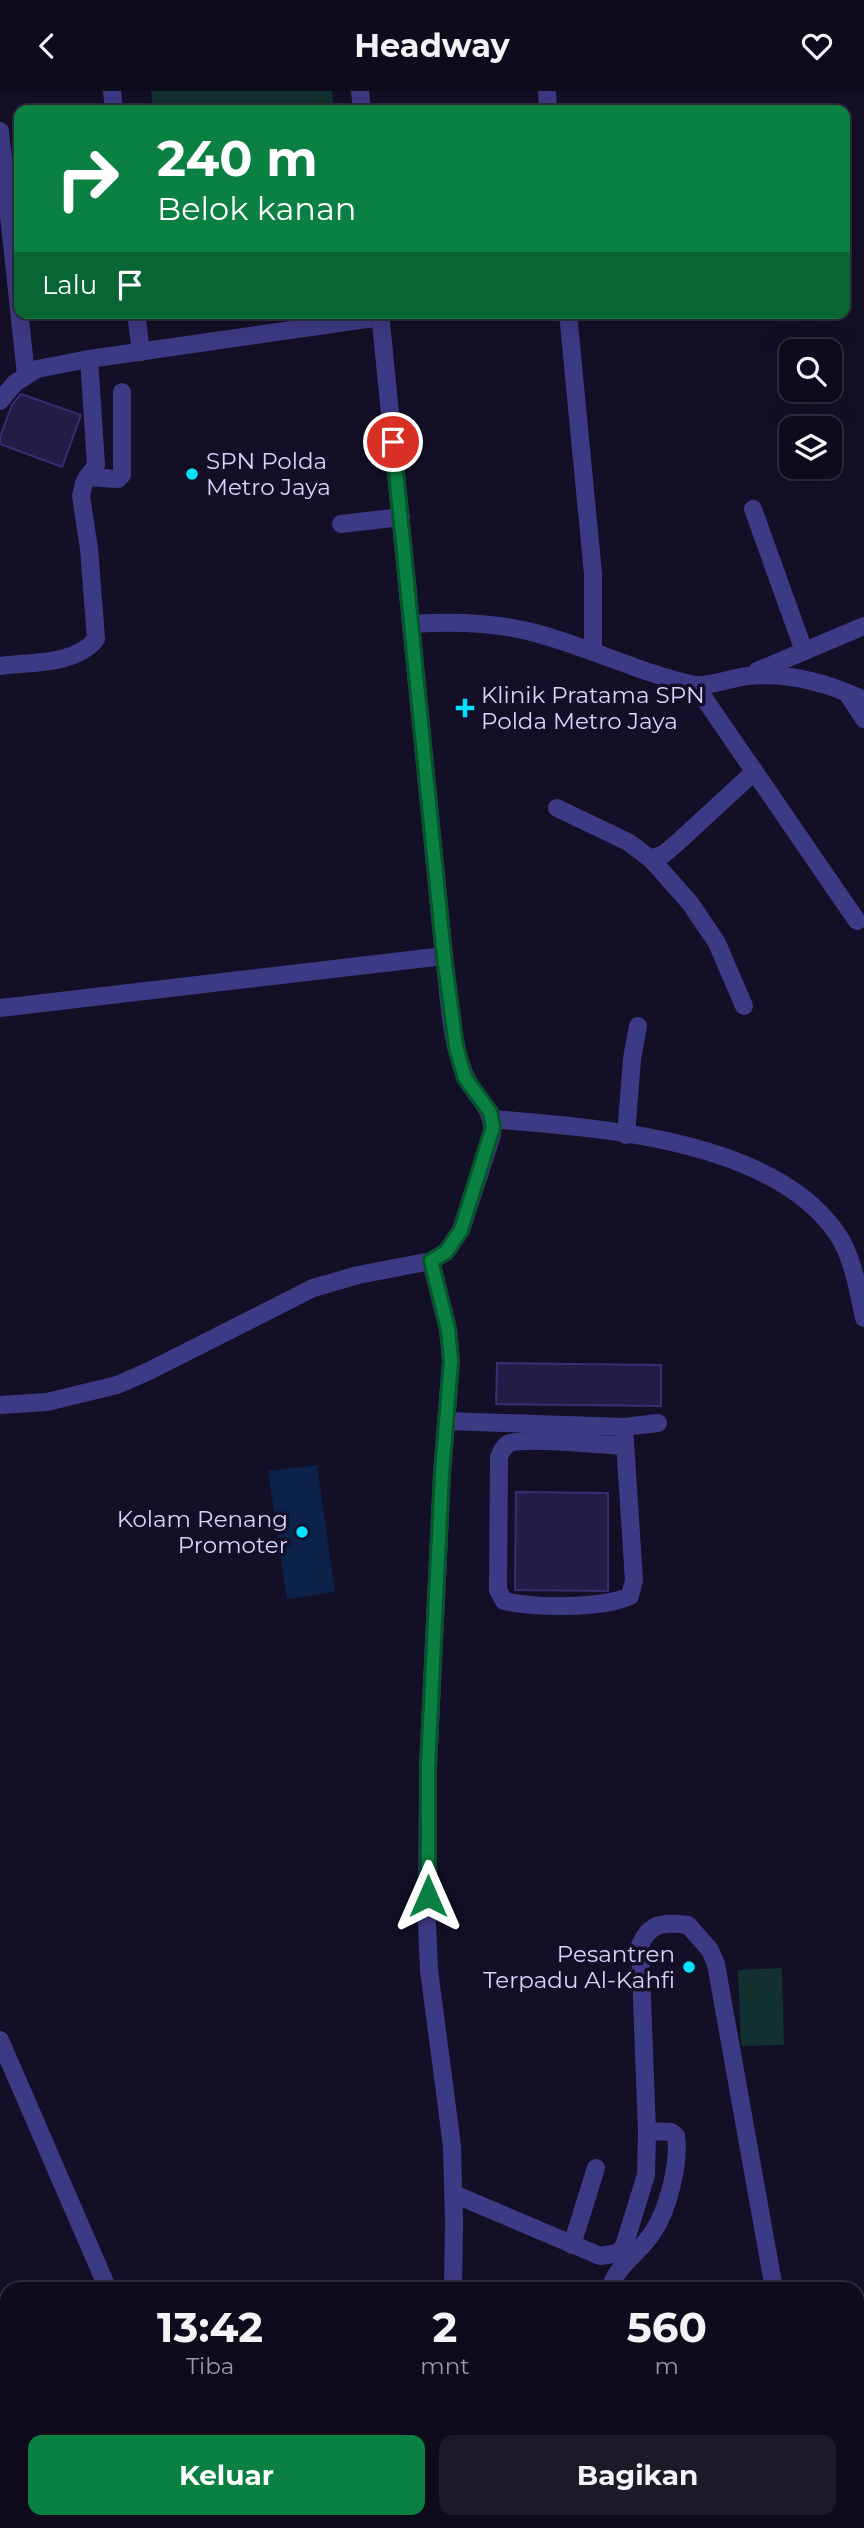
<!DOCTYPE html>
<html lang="id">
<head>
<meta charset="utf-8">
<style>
  :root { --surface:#0e0b1c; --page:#1c1929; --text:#f1f3f6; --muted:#9b9ba3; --line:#2e2b3b; --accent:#0b8043 }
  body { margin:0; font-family:Montserrat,sans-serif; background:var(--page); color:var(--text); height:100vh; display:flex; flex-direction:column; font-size:26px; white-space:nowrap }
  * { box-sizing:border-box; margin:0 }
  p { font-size:23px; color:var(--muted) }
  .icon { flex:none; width:38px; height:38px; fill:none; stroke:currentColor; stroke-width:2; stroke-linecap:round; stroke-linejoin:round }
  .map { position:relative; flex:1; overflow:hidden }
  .sheet { position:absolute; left:0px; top:2191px; width:864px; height:247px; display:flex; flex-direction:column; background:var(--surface); border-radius:21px 21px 0 0; box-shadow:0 7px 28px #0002,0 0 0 2px var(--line) }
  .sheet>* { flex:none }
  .guide { position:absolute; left:14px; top:14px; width:836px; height:214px; border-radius:14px; box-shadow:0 7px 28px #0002,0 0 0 2px var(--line); background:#0b8043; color:#fff; overflow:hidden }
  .tools { position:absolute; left:779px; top:248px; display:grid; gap:14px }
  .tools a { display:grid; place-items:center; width:63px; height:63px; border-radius:14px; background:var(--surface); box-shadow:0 7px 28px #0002,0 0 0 2px var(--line); font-size:35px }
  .pin { position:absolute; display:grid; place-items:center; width:60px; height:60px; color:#fff; margin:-30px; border:4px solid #fff; border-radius:50%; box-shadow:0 2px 7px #0007 }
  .me { position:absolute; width:77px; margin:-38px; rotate:0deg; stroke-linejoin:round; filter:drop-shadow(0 0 5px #0008) }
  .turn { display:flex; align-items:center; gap:24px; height:147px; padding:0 28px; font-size:32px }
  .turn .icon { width:91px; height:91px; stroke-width:2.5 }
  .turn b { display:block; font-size:49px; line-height:60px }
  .then { display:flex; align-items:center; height:66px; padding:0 28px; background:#0003; gap:14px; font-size:26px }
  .eta { display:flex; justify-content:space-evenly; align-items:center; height:119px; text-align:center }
  .eta b { font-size:42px; font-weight:700; line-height:49px }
  .action { display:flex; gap:14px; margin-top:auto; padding:14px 28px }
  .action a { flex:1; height:80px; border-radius:14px; background:var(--accent); color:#fff; font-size:28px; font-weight:700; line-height:80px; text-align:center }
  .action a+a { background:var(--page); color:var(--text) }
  header { display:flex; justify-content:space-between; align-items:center; height:91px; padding:0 28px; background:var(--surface); font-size:32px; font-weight:700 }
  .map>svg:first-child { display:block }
  .green { fill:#12302f }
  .water { fill:#0c2248 }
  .building { fill:#241b47; stroke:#3b2d73; stroke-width:2 }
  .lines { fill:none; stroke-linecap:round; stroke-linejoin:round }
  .minor { stroke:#3d3a85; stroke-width:18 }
  .route-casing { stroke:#07532c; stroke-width:18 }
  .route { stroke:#0b8043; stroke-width:12 }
  .poi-dot { fill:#00e5ff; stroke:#130f26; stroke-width:2.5 }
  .labels { text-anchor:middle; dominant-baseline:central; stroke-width:7; stroke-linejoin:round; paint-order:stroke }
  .poi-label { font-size:23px; fill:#d9d4ff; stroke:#130f26; text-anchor:start }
</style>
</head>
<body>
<header><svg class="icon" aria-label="back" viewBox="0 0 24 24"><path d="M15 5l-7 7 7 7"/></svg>Headway<svg class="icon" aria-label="heart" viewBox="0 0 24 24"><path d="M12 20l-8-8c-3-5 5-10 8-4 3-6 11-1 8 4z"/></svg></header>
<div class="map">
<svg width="864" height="2437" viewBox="0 0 864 2437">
  <rect width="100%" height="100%" fill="#130f26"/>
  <g class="green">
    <polygon points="151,0 332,0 334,19 153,19"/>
    <polygon points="782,1877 784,1954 741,1955 738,1879"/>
    <polygon points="278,2431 450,2431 451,2437 279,2437"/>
  </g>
  <polygon class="water" points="317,1374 335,1501 287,1508 268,1380"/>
  <g class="building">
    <polygon points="21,303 81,324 62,376 0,353 0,346 12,314"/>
    <polygon points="497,1272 661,1274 661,1315 496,1313"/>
    <polygon points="516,1401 608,1402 608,1500 515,1499"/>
  </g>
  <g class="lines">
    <g class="minor">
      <polyline points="112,0 114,19"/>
      <polyline points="360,0 362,19"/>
      <polyline points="547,0 548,19"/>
      <polyline points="0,40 26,284"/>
      <polyline points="136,222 141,261"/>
      <polyline points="568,222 593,483 593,561"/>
      <polyline points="0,310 15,292 37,278 89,268 381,226"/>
      <polyline points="87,386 118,388 122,384 122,301"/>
      <polyline points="753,418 804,560"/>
      <polyline points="341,433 401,426"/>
      <path d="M412 533C454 530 495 531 535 542 589 556 640 582 695 594 714 595 729 587 748 585 788 581 828 592 864 609"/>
      <path d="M0 575C31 571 76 574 96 548L89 458 81 405 84 392 96 374 89 268"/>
      <polyline points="757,580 864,535"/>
      <polyline points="695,594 857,830"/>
      <polyline points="847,602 864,628"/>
      <polyline points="557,717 628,751 651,768 664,763 677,752 754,681"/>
      <polyline points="651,768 690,812 717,852 744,915"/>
      <polyline points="0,917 444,865"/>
      <path d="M492 1028C597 1037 770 1047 836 1141 853 1165 858 1199 864 1227"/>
      <polyline points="626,1044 632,968 638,935"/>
      <polyline points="431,1170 448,1238 451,1270 442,1382 428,1676 427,1833 429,1879 452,2055 454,2132 453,2198"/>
      <path d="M0 1314 47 1311 117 1294 147 1281 313 1197 358 1184 431 1170 446 1161 461 1139 492 1044C495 1015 473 1006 464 982 450 946 449 903 444 865L380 222"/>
      <polyline points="446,1330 624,1336 658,1332"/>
      <path d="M624 1355C603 1354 521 1345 508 1353 503 1356 501 1361 499 1366L498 1499 504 1510C535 1517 601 1518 630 1505L634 1489 624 1336"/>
      <polyline points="0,1949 108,2198"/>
      <path d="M454 2103 600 2165 618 2162 624 2155 646 2084 647 2040 640 1855C649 1831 665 1831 688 1834L710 1859 716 1873 774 2198"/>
      <polyline points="572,2154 596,2077"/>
      <path d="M610 2198C617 2173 640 2162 653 2141 668 2119 680 2071 676 2045L671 2041 647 2040"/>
      <polyline points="0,2290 7,2297"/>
      <polyline points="197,2431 199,2437"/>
      <polyline points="472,2431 473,2437"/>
      <polyline points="817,2431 818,2437"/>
    </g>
  </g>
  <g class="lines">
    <g class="route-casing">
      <polyline id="route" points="393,351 444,865 456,956 465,987 490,1021 493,1036 461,1139 446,1161 431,1170 448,1238 451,1270 442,1382 428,1676 428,1805"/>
    </g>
    <use href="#route" class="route"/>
  </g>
  <g class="poi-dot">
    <circle cx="192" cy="383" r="7"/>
    <path d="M461.5 606.5h7v7h7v7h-7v7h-7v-7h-7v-7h7z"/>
    <circle cx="302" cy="1441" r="7"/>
    <circle cx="689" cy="1876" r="7"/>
  </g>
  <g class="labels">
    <g class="poi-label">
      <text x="206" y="370">SPN Polda<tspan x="206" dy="26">Metro Jaya</tspan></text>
      <text x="481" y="604">Klinik Pratama SPN<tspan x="481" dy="26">Polda Metro Jaya</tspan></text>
      <text x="288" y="1428" text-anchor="end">Kolam Renang<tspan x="288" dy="26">Promoter</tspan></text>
      <text x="675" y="1863" text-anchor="end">Pesantren<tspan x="675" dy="26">Terpadu Al-Kahfi</tspan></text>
    </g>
  </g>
</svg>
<div class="tools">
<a><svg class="icon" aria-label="search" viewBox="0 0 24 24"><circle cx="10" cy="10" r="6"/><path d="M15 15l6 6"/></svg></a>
<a><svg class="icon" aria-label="layers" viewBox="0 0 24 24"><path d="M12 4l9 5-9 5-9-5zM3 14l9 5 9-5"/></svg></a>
</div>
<div class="pin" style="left:393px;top:351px;background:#d93025"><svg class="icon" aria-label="arrive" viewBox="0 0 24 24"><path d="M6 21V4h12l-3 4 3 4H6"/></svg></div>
<svg class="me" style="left:428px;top:1805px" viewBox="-20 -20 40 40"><path d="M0-17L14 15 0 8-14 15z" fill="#0b8043" stroke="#fff" stroke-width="4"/></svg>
<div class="guide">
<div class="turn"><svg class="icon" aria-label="right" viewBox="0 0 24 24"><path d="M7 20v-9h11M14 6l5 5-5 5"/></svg><div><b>240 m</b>Belok kanan</div></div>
<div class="then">Lalu<svg class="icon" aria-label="arrive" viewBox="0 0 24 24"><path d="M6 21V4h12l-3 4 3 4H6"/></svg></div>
</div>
<section class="sheet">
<div class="eta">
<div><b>13:42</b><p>Tiba</p></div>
<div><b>2</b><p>mnt</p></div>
<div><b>560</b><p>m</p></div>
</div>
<div class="action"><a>Keluar</a><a>Bagikan</a></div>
</section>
</div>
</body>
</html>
